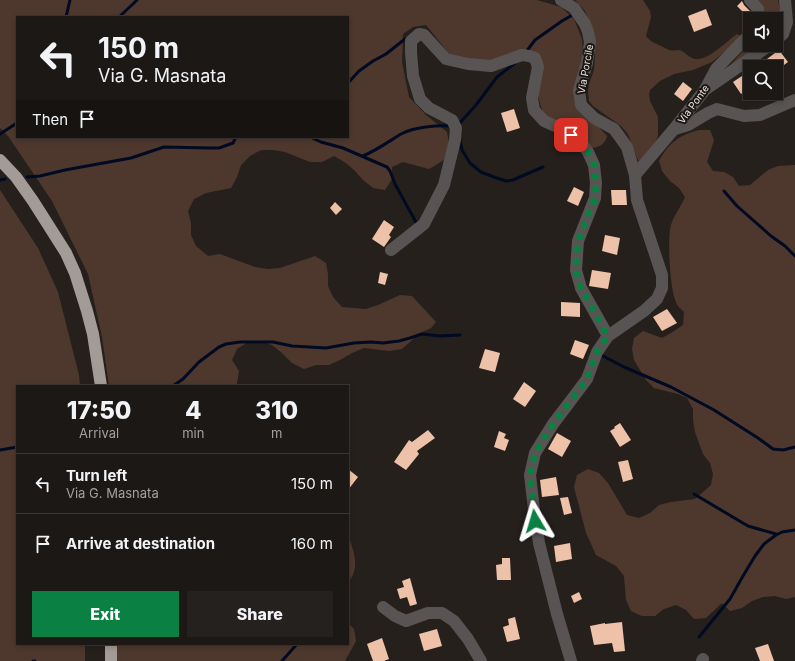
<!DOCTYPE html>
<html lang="en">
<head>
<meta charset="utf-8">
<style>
  :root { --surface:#1c1816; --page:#25211f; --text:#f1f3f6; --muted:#a0a0a1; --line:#3a3735; --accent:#0b8043 }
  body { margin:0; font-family:Inter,sans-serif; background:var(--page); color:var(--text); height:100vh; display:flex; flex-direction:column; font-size:15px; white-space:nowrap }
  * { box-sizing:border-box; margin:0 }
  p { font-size:13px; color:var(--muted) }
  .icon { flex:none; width:22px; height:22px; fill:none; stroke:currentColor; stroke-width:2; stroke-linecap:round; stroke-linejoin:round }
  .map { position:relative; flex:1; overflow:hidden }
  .drawer { position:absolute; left:16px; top:385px; width:333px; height:260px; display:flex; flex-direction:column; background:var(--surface); border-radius:0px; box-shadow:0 2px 6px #0003,0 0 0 1px var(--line) }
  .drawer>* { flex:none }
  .banner { position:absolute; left:16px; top:16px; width:333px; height:122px; border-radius:0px; box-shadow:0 2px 6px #0003,0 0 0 1px var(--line); background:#1c1816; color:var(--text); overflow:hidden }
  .tools { position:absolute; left:743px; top:12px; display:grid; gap:8px }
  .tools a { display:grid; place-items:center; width:40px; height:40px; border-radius:0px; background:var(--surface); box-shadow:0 2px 6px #0003,0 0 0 1px var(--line); font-size:20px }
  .pin { position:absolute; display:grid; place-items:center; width:34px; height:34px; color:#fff; margin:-17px; border-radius:8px; box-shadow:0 2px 6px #0006 }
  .me { position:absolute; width:44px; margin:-22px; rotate:353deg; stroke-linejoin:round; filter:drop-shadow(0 0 3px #0008) }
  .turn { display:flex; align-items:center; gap:14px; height:84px; padding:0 16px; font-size:18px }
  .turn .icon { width:52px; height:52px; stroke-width:2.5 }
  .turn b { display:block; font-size:28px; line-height:34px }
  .then { display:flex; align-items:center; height:38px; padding:0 16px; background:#0003; gap:8px; font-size:15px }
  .eta { display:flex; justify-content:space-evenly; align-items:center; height:68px; text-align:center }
  .eta b { font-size:24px; font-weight:800; line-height:28px }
  .action { display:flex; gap:8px; margin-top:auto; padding:8px 16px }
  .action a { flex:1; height:46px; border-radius:0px; background:var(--accent); color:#fff; font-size:16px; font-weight:800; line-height:46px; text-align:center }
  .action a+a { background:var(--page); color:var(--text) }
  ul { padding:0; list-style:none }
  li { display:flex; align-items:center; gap:12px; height:60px; padding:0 16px; border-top:1px solid var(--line) }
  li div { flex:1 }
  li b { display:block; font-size:15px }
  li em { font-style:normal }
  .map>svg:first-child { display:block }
  .green { fill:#4e382d; fill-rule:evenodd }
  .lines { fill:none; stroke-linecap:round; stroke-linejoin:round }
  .stream { stroke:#000a23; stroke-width:3 }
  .building { fill:#eec1a9 }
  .minor { stroke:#585453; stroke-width:12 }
  .highway { stroke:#a39b96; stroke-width:12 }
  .route { stroke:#0b8043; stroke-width:7; stroke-dasharray:0 12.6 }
  .labels { text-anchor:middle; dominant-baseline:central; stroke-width:4; stroke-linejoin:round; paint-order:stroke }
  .street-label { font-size:10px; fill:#e8e4e2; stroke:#1d1714 }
</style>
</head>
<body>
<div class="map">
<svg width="795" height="661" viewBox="0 0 795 661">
  <rect width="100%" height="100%" fill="#26201d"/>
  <g class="green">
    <path d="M0 0H537L561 7 574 19 582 39 583 54 575 101 607 136C605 144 600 147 592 148L546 118 541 107 538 96V57L486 62 451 56 426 25 413 27 403 34 402 62 409 97 426 115 447 132 449 144 444 160 429 169 403 162 392 167V179L385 190 373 188 363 180 355 171 346 163 334 156 322 162H310L285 152 273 150H261L250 156 241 165 237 177 231 188 206 193 194 199 188 211 191 223V235L196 246 208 256 220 254 255 267 268 269 280 268 315 256 326 263 328 274V286L333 297 342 307 366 309 378 305 400 295 412 296 436 322 431 328 420 333 402 349 389 351 364 348 352 353 340 360 329 365H316L304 369 292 363 282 353 272 345 260 341 248 342 237 349 232 360 239 371 237 383V386H109L102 337 88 274 52 201 8 136 0 128ZM17 17H348V137H17Z"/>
    <path d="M575 0H643L650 11 651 17 646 36C652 43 653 42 661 46 664 47 666 49 669 50 673 51 676 50 679 50 685 51 688 58 695 59 708 61 727 41 737 34L743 37 712 62 693 70 674 74 660 81 650 90 649 95 650 101 658 117V136L656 141 639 161 637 158 628 134 621 126 593 106 589 101 588 91 589 84 594 70 595 55 593 33 585 11Z"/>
    <polygon points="757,0 778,0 782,17 776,34 776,19 763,19"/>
    <polygon points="750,43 750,45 761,45 725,71"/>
    <path d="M699 130H710L714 140 707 162 713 171 724 172 733 177 739 186 750 185 768 170 778 166 795 165V597L786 599 775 596 763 597 752 601 742 608 730 611 722 603 706 618 694 619 686 610 676 605 664 609 655 616H642L631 611 626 600 624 576 616 566 596 555 586 533 574 487 577 475 588 469 599 473 608 483 627 515 639 518 650 513 659 505 671 502 695 499 711 485 713 474 710 463 703 454 695 432 693 420V409L687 398 678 394 654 388 646 380 634 360 632 349 634 338 643 331 662 338 671 333 683 325 684 312C681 309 677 306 676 302 670 289 667 239 671 225 674 215 681 207 685 197L679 188 670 181 662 171 659 161C669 143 679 135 699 130Z"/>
    <polygon points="0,190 38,248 58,292 79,375 80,386 17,386 17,644 85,644 85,661 0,661"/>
    <path d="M348 532C352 551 362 565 348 583Z"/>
    <polygon points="348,623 354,629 356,641 345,661 117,661 117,644 348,644"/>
  </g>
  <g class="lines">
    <g class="stream">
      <polyline points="66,17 70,0"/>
      <polyline points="119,17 134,3 137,0"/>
      <polyline points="526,52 535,40 562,21 574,14"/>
      <polyline points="348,83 359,71 373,61 386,54 405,39"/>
      <polyline points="458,125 476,105 497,77 515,63"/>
      <polyline points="0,134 17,123"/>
      <polyline points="310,137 321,142 343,148 387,167 390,171 395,184 417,224 419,224"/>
      <polyline points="460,140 462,150 470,163 481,172 494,177 506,181 513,180 543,167"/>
      <path d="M363 156C377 150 388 142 401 134 414 127 437 125 452 126"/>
      <polyline points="27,177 40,176 65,170 131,158 164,147 209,148 219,148 233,143 236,137"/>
      <polyline points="0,180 5,179"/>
      <polyline points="724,191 737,206 771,236 785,246 795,256"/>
      <polyline points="603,356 624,367 671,387 714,410 758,438 773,449 783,450 795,447"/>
      <polyline points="173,386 183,379 199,362 219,347 226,344 240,342 273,342 292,346 326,348 354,343 371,342 383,343 399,341 410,338 422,334 439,336 460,335"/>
      <polyline points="0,450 17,447"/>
      <polyline points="694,494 748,526 776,534"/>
      <polyline points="699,637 730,599 743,576 755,556 764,544 776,535 782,532 795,530"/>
      <polyline points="33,661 35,661"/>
      <polyline points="282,661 297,644"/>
    </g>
  </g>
  <g class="building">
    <polygon points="742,1 744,5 750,11 746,15 737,6"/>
    <polygon points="706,9 712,25 694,32 688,16"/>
    <polygon points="779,50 788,62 776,71 776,67 773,67 767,59"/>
    <polygon points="745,74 750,81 750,88 741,94 733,82"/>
    <polygon points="683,82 692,89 683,101 674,94"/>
    <polygon points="514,109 520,128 507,132 501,113"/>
    <polygon points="574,187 584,192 578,206 567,201"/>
    <polygon points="611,190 626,190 627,205 612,205"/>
    <polygon points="335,202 342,209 336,215 330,208"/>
    <polygon points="384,220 394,227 389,235 391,237 384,247 372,239"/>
    <polygon points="605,235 620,238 617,255 602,251"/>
    <polygon points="592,270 611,273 608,289 589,286"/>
    <polygon points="380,272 388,274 385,285 378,283"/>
    <polygon points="561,302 580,303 580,317 561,316"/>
    <polygon points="667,309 677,323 662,331 653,317"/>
    <polygon points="575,340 589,345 583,359 570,354"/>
    <polygon points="485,349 500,353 495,372 479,368"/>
    <polygon points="524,382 536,391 525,407 513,399"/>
    <polygon points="620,423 631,440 620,447 610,431 615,428 614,427"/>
    <polygon points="428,430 435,438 417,451 419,454 406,470 394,462 409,440 412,442"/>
    <polygon points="499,431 506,434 504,438 509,440 505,451 494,447"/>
    <polygon points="557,433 571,441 562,457 548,449"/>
    <polygon points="628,460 633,479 623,482 618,462"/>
    <polygon points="348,469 358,477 348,490"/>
    <polygon points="556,477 559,495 542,497 540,480"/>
    <polygon points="568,497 572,513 564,515 560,498"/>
    <polygon points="570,543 572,559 556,562 554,546"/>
    <polygon points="502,558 510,558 511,580 497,580 496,565 502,564"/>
    <polygon points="410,578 417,604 410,606 407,597 400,599 397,589 404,587 402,581"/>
    <polygon points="579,592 582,599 574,603 571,596"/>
    <polygon points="515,617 520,639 507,642 503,627 509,625 508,619"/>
    <polygon points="622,622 625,651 614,652 612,643 594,645 590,626 605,623 605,624"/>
    <polygon points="437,629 442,646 424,651 419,634"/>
    <polygon points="382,638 389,659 384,661 373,661 367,644"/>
    <polygon points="768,644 774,661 760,661 755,648"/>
  </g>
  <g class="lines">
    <g class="minor">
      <polyline points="561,0 574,8 585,24 588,32 590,42 587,63 579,90 581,105 594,118 614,129 627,147 635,175 637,200 662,275 662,288 657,299 644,311 608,336 597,352 587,379 575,395 553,424 535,453 530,475 534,510 539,543 557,614 571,661"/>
      <polyline points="750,0 758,9 759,19"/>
      <polyline points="776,40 783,34 787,22 785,0"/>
      <polyline points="706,89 770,45"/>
      <polyline points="675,129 688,125 708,113 717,109 744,116 760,115 795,100"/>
      <polyline points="635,175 674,129 704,91 716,69 750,34"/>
      <polyline points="391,250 424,224 444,185 455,140 456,128 452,120 429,108 420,99 413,76 411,52 411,41 419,34 424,35 446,59 468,64 491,66 522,55 529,56 535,58 538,67 532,98 534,110 544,121 562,129 580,141 588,152 594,165 596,183 595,198 578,241 576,270 581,288 608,336"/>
      <polyline points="383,607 395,616 406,621 428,613 442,613 454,621 468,639 481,661"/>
      <polyline points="702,661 703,659"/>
    </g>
    <g class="highway">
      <polyline points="0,160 16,177 33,201 66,253 75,273 87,311 93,334 101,386"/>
      <polyline points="111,644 111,661"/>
    </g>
  </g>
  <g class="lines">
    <polyline class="route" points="535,521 530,475 535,453 553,424 575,395 587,379 597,352 608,336 581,288 576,270 578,241 595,198 596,183 594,165 588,152 580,141 571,135"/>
  </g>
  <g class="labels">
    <g class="street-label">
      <text transform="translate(585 69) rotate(-80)">Via Porcile</text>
      <text transform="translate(693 104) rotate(-54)">Via Ponte</text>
    </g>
  </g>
</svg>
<div class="tools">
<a><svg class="icon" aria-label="sound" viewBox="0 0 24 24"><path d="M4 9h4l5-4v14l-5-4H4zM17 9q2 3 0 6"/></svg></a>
<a><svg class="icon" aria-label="search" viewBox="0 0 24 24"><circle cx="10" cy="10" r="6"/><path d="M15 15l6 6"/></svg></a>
</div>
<div class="pin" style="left:571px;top:135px;background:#d93025"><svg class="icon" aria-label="arrive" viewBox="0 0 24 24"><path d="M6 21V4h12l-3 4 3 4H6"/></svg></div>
<svg class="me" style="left:535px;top:521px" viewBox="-20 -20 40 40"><path d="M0-17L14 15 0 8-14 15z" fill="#0b8043" stroke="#fff" stroke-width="4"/></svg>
<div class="banner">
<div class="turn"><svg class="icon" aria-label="left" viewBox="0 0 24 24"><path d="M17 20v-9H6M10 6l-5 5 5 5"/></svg><div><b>150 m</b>Via G. Masnata</div></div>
<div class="then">Then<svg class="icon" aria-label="arrive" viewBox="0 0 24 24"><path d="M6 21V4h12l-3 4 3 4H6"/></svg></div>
</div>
<section class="drawer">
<div class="eta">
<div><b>17:50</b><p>Arrival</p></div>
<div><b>4</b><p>min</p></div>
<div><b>310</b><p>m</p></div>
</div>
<ul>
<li><svg class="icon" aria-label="left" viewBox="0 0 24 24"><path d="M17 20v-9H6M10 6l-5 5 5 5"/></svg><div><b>Turn left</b><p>Via G. Masnata</p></div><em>150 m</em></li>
<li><svg class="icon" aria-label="arrive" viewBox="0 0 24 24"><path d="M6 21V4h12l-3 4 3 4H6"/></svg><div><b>Arrive at destination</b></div><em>160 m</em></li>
</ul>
<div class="action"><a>Exit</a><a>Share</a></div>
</section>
</div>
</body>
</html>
